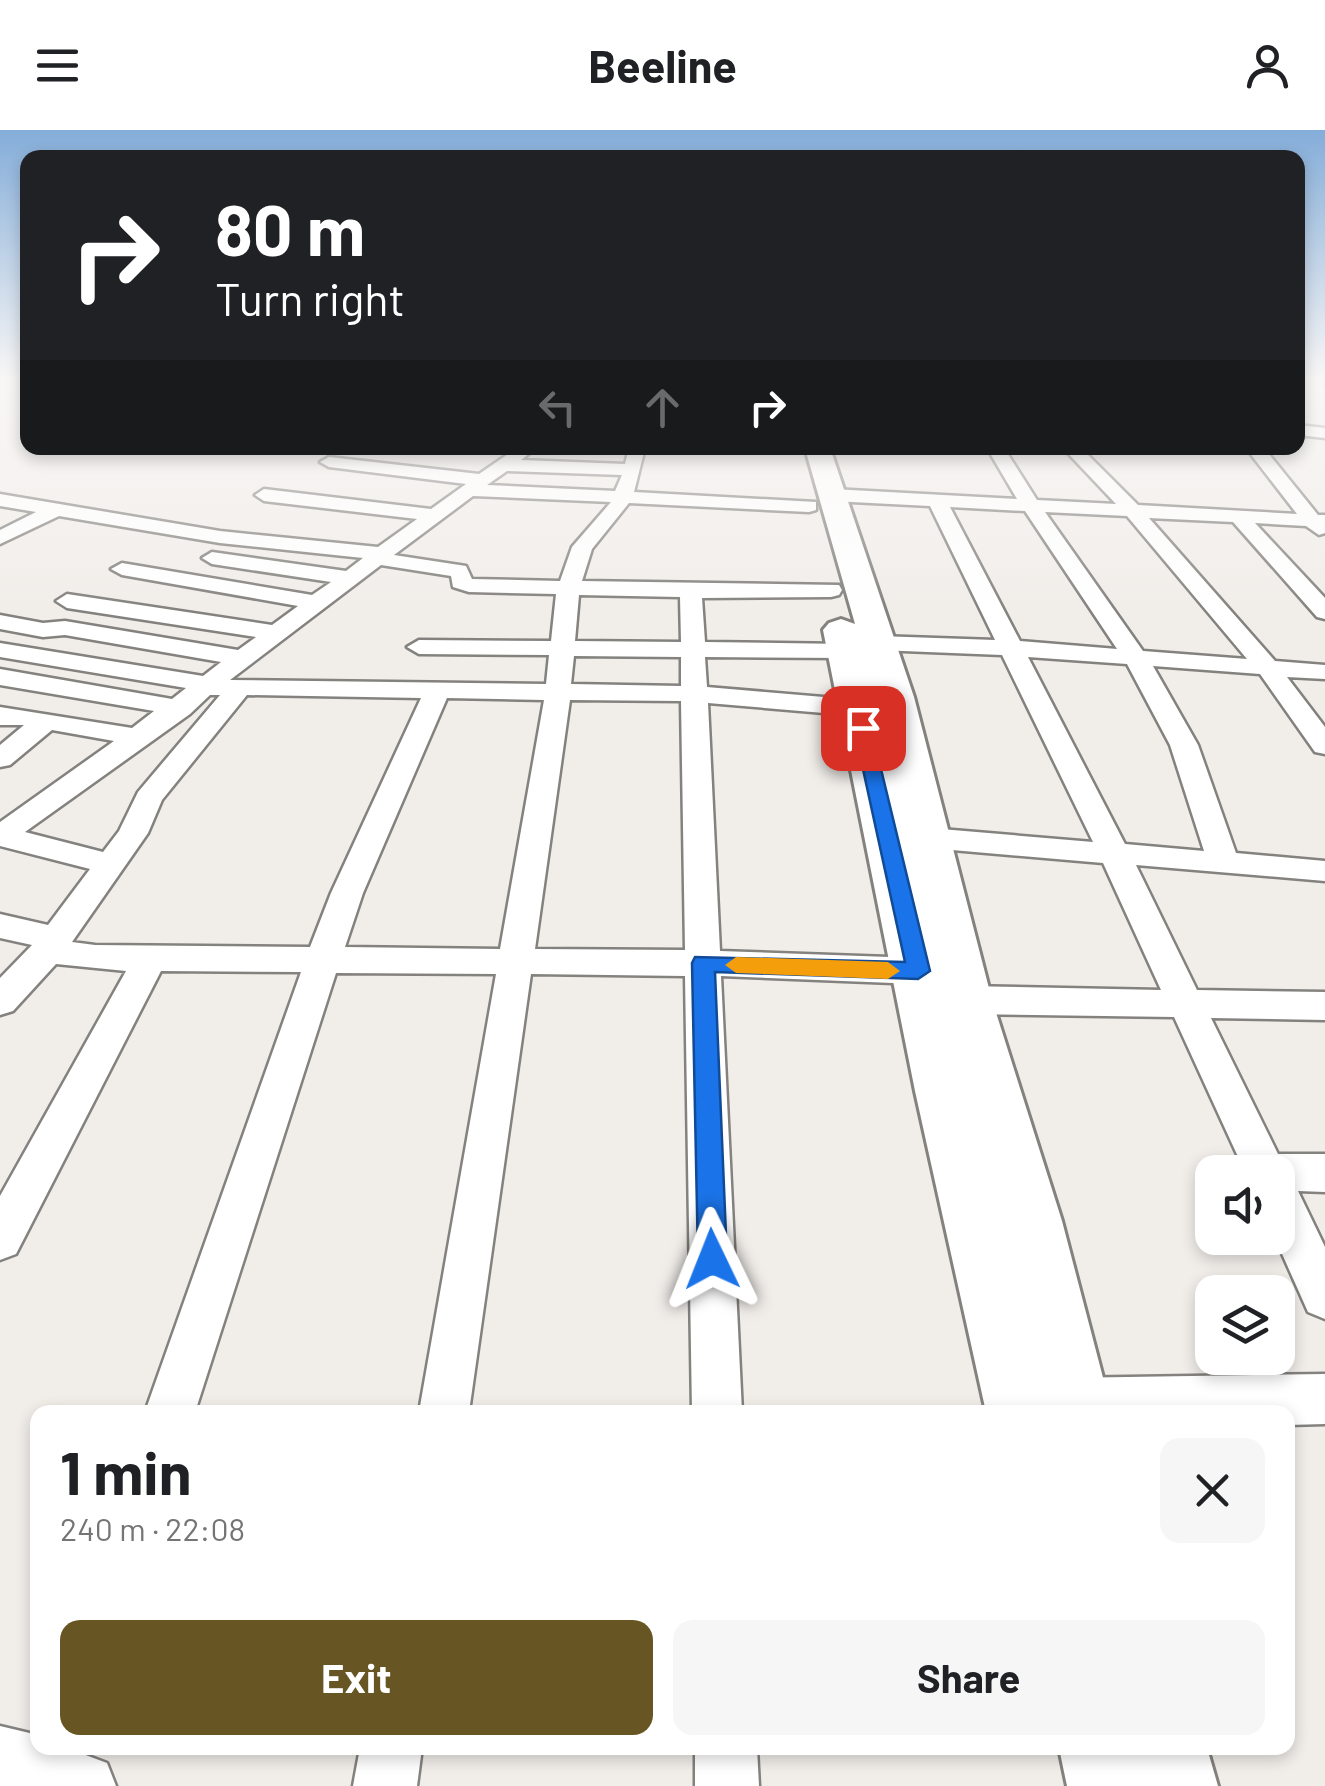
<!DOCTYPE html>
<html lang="en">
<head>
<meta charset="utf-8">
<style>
  :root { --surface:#fff; --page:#f6f6f6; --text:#202124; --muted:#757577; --accent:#675523 }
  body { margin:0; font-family:Barlow,sans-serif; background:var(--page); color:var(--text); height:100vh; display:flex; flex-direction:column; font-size:38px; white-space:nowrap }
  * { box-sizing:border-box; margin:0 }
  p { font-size:32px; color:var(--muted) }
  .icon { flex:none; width:55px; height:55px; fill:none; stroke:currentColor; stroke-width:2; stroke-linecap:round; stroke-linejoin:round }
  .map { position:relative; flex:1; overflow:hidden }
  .drawer { position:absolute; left:30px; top:1275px; width:1265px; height:350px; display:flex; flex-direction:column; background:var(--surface); border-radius:20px; box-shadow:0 5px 15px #0003 }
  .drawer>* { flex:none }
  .guide { position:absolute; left:20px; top:20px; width:1285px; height:305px; border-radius:20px; box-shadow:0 5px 15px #0003; background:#202124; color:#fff; overflow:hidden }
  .fabs { position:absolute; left:1195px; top:1025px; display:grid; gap:20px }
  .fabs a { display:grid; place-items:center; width:100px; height:100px; border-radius:20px; background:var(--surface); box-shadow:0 5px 15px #0003; font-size:50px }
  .pin { position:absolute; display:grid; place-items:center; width:85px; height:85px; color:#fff; margin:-42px; border-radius:20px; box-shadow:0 5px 15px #0006 }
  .me { position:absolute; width:110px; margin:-55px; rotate:358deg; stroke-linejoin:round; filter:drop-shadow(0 0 8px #0008) }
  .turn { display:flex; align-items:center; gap:35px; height:210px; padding:0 30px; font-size:45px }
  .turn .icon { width:130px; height:130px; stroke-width:2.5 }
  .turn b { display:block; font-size:70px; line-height:85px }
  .lanes { display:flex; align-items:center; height:95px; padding:0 30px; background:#0003; justify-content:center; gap:50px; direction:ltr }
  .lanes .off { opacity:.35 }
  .round { display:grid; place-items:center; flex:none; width:105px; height:105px; border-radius:20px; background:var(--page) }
  .head { display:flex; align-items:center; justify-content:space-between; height:170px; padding:0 30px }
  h1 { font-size:60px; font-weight:700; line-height:75px }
  .primary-button { display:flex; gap:20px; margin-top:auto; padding:20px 30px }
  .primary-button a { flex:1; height:115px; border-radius:20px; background:var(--accent); color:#fff; font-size:40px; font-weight:700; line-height:115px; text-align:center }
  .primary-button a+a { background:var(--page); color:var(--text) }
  header { display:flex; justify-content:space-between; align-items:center; height:130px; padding:0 30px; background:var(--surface); font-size:45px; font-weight:700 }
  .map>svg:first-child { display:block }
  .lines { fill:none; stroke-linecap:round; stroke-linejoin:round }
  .minor-casing { stroke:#84827e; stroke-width:5 }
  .highway-casing { stroke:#84827e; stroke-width:6 }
  .minor { fill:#fff; fill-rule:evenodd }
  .highway { fill:#fff; fill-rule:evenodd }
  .route { fill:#1a73e8; stroke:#114b97; stroke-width:2.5 }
  .slow { fill:#f59e0b }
</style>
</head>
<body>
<header><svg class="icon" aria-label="menu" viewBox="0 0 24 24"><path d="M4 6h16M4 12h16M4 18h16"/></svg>Beeline<svg class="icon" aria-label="person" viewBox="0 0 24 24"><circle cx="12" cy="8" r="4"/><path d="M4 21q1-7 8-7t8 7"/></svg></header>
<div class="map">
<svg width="1325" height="1656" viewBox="0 0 1325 1656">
  <rect width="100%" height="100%" fill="#f1eeea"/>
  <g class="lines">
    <g class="minor-casing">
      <g id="minor">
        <polygon points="1315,248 1325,248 1325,254"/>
        <polygon points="1298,295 1325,298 1325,308 1298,305"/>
        <path d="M517 318H536L521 330 625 334 629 318H645L634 362 816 372V380L809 382 629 373 592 419 582 451 839 455 842 460 839 465 831 467 702 468 705 512 846 514 858 521 846 528 705 527 707 557 859 570 872 578 859 586 708 573 720 821 918 828 931 832 936 841 931 850 918 854 721 846 742 1282H692L685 846 531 844 469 1282H419L496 844 336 843 195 1282H145L301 842 161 841 16 1124 0 1130V1066L126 841 56 834 13 881 0 885V848L32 815 0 808V784L48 795 90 739 0 716V692L114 611 52 600 10 635 0 637V615L24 595H0V577L132 598 154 581 0 555V539L172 569 186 558 0 527V513L203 546 221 532 65 505 43 507 0 499V485L43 493 65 491 238 520 256 507 67 478 56 471 67 464 272 495 298 476 122 445 111 439 122 433 312 465 331 452 212 434 202 428 212 422 346 441 363 428 220 413 59 386 0 414V400L36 382 0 376V364L220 401 378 417 417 389 264 371 255 365 264 359 431 379 466 354 329 337 320 332 329 327 479 344ZM507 341 622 345 615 361 487 355ZM473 366 611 372 572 417 560 451 472 449 466 436 394 425ZM381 435 451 446 453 457 469 462 556 464 551 511 419 510 407 517 419 524 549 525 546 554 230 550ZM579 465 680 467 681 512 575 511ZM574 526 681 527V556L571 554ZM210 565H220L138 662 119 701 103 722 25 702 190 584ZM247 565 421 568 331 763 310 817 95 815 72 812 148 703 162 670ZM447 568 544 570 500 819 345 817 363 763ZM570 570 681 571 685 820 535 819Z"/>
        <path d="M987 318H1004L1037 370 1116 374 1063 318H1081L1138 375 1297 384 1246 318H1264L1318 385H1325V403L1319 405 1306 396 1255 393 1325 468V489L1317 487 1233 392 1149 388 1275 531 1325 535V549L1287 547 1325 597V624L1315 622 1260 544 1153 536 1198 615 1236 723 1325 731V751L1136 735 1197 860 1325 862V890L1211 888 1278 1024H1325V1062L1298 1061 1325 1117V1189L1308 1182 1275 1108 1278 1042H1245L1174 887 965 884 952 880 947 870 952 860 965 856 1161 860 1103 733 929 718 918 715 914 708 918 701 929 698 1093 712 1002 525 878 520 866 513 878 506 995 510 930 376 832 371 823 365 832 359 1017 369ZM950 377 1025 381 1117 519 1020 511ZM1045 382 1127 386 1247 529 1143 521ZM1028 527 1127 534 1170 615 1204 721 1125 714Z"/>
        <polygon points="1325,1244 1325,1294 1288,1295 1288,1282 1042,1282 1038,1273 1045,1255 1063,1248"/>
        <polygon points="0,1596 38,1605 38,1618 67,1618 107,1633 116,1656 0,1656"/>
        <polygon points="360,1618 422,1618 417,1656 353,1656"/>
        <polygon points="695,1618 757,1618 759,1656 695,1656"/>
      </g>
    </g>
    <g class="highway-casing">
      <g id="highway">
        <polygon points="805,318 830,318 914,567 992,870 1062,1091 1112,1282 986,1282 915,961 823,500 829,493 841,489 855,494"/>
        <polygon points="1059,1618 1207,1618 1218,1656 1067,1656"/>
      </g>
    </g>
    <use href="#minor" class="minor"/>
    <use href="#highway" class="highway"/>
  </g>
  <linearGradient id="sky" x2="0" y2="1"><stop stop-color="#84add9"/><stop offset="0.52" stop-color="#f9f7f6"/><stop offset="1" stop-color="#f9f7f6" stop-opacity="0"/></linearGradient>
  <rect width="1325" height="480" fill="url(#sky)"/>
  <polygon class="route" points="863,592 871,598 930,841 918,849 715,842 727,1129 723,1139 712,1143 702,1139 698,1129 692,833 695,827 905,832 854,598"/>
  <polygon class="slow" points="736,827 888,832 900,841 888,849 736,843 725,835"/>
</svg>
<div class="fabs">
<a><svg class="icon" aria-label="sound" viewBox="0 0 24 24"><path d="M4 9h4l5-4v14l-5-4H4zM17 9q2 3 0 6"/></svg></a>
<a><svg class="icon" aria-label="layers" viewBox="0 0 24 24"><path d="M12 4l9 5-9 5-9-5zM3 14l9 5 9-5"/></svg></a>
</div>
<div class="pin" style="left:863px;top:598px;background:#d93025"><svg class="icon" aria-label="arrive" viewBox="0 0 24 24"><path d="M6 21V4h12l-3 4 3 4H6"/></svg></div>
<svg class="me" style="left:712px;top:1129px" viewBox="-20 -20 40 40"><path d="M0-17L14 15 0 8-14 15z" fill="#1a73e8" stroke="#fff" stroke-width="4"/></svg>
<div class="guide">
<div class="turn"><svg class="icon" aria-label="right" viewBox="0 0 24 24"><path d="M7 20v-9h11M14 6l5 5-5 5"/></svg><div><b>80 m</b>Turn right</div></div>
<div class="lanes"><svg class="icon off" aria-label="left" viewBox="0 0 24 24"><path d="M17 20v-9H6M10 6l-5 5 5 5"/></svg><svg class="icon off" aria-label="ahead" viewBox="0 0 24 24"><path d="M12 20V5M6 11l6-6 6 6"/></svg><svg class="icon" aria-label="right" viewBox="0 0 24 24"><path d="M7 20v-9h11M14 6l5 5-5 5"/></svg></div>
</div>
<section class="drawer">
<div class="head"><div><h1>1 min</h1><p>240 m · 22:08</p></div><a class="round"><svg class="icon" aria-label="close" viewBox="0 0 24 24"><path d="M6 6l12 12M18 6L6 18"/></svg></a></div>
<div class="primary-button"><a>Exit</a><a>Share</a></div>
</section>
</div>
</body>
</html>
